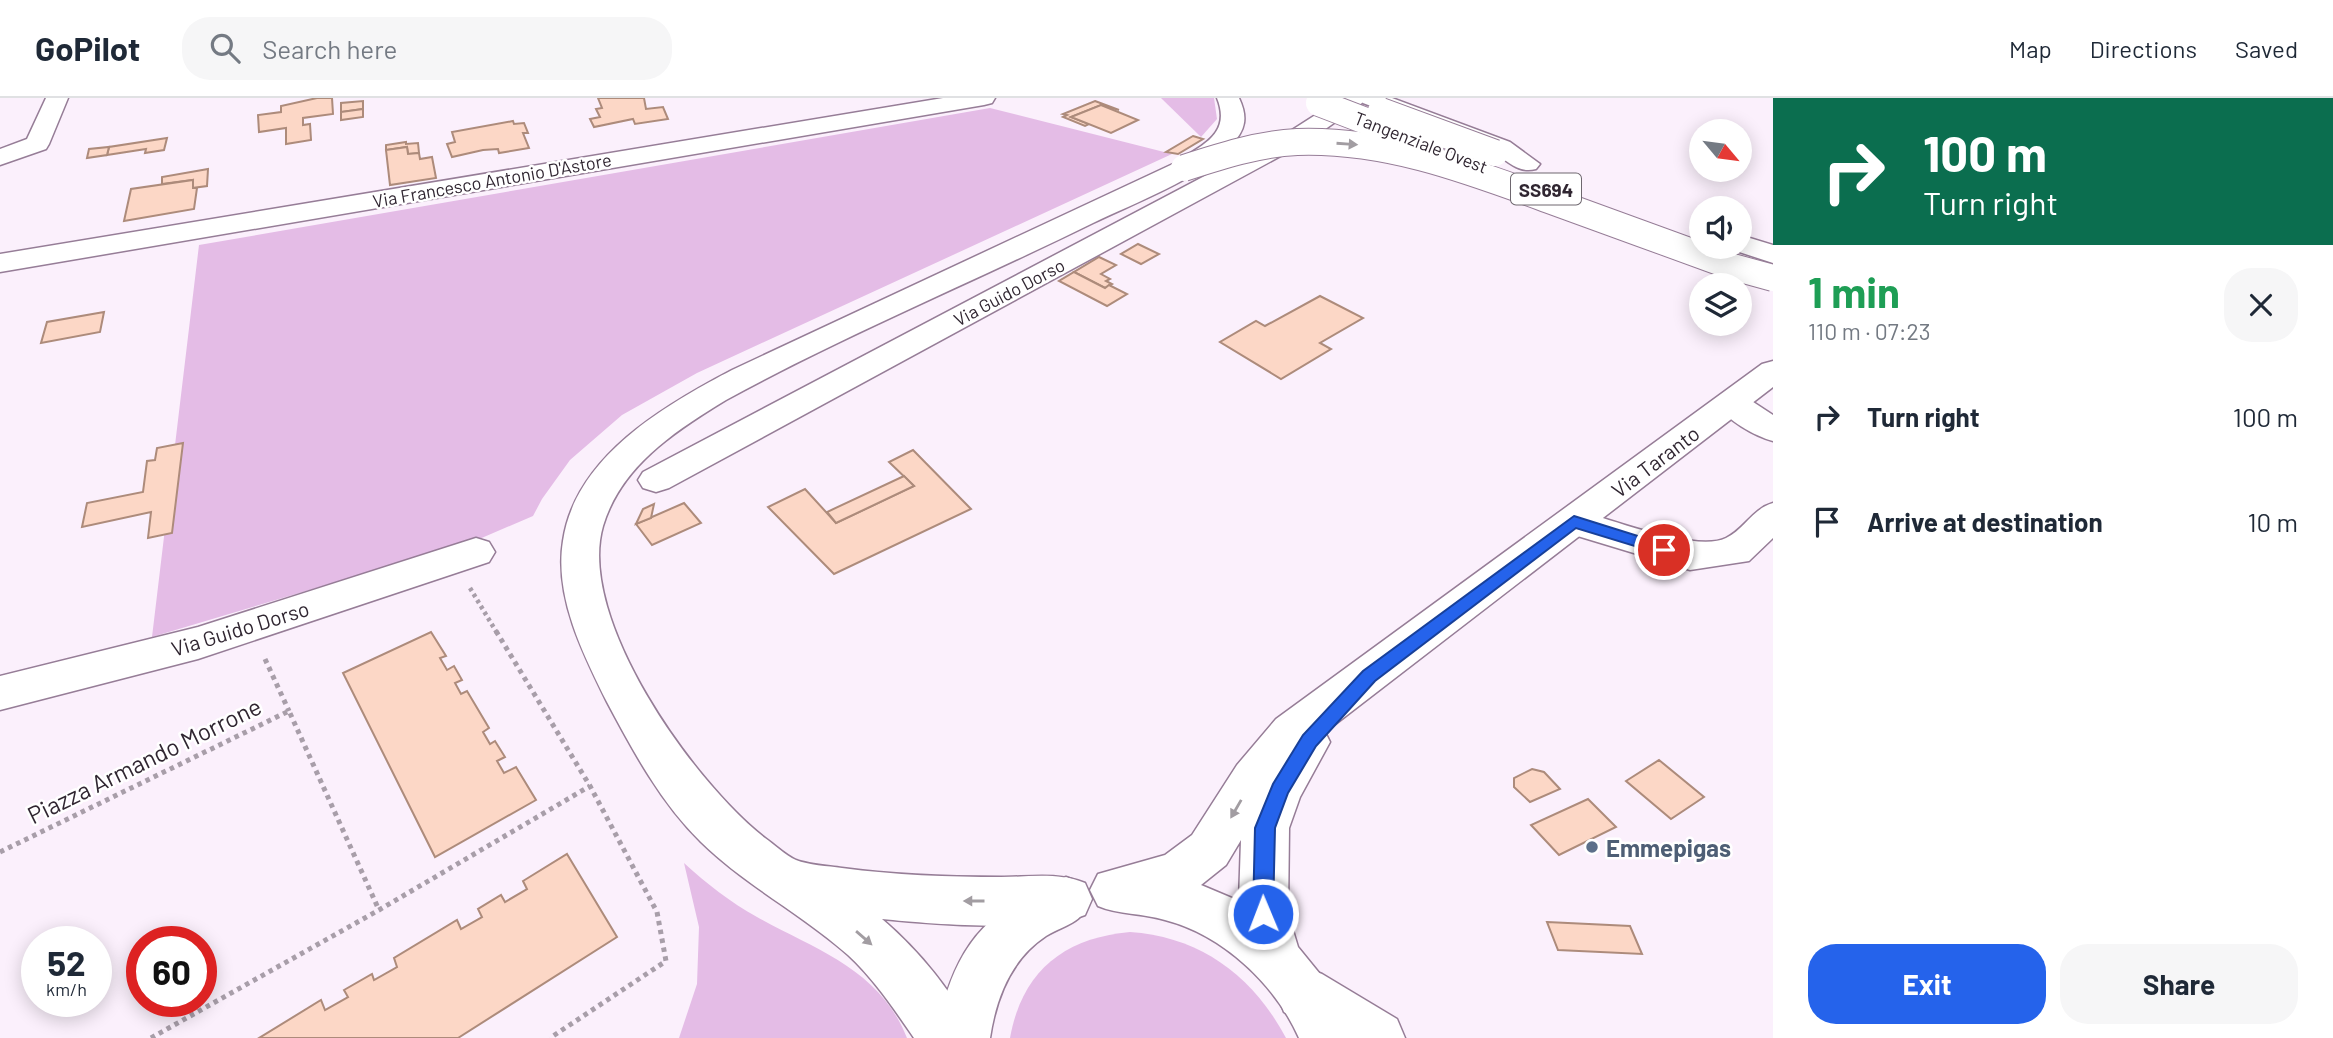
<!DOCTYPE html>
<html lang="en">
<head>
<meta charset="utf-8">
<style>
  :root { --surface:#fff; --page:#f6f6f7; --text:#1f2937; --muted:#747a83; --line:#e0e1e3; --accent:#2563eb }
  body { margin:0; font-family:Barlow,sans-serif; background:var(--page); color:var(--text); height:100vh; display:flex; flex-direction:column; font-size:26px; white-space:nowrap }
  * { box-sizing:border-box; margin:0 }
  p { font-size:23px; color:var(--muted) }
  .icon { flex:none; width:38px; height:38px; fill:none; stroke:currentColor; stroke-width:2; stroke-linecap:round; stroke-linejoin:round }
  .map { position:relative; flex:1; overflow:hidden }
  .sheet { display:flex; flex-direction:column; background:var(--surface); width:560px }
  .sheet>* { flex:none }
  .top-card { background:#0b6e4f; color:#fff; overflow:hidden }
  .needle { width:46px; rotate:119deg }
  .fabs { position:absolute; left:1689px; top:21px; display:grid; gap:14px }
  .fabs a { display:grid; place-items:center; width:63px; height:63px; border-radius:50%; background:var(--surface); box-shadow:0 4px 18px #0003; font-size:35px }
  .speed { position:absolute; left:21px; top:828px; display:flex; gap:14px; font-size:35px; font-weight:700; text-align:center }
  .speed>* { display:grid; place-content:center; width:91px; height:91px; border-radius:50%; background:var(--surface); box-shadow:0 4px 18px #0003; line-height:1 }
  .speed small { font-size:18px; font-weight:400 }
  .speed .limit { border:10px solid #d22; background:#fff; color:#111 }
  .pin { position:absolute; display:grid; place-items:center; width:60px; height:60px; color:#fff; margin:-30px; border:4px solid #fff; border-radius:50%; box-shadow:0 2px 7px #0007 }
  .me { position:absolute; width:77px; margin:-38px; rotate:359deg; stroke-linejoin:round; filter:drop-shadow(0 0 5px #0008) }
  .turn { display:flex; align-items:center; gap:24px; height:147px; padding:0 35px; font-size:32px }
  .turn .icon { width:91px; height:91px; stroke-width:2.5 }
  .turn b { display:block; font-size:49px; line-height:60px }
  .round { display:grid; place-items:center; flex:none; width:74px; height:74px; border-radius:28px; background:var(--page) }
  .head { display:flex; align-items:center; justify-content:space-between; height:119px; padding:0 35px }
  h1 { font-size:42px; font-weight:700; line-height:52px; color:#1e9e55 }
  .button { display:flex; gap:14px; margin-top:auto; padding:14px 35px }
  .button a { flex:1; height:80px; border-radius:28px; background:var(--accent); color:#fff; font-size:28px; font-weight:700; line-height:80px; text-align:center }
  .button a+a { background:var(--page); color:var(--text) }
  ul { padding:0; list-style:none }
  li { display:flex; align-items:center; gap:21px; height:105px; padding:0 35px }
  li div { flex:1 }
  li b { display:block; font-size:26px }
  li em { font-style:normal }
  header { display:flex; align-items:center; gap:42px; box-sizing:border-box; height:98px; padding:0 35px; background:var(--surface); border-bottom:2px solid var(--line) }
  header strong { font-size:33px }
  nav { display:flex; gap:38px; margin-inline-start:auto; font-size:24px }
  .search { width:490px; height:63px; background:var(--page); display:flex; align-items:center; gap:18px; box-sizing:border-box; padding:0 24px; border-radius:28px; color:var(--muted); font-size:26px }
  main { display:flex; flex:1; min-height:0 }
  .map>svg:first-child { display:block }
  .green { fill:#e4bce6 }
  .building { fill:#fcd7c6; stroke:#ad8b7b; stroke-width:2 }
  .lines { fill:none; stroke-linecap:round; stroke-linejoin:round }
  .minor-casing { stroke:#967d97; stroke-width:3 }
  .major-casing { stroke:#967d97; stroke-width:3 }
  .highway-casing { stroke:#967d97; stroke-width:3 }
  .path-far1 { stroke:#a89ea9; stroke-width:4.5; stroke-dasharray:3.5 3.5; stroke-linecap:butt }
  .path { stroke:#a89ea9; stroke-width:5; stroke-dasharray:4.5 4.5; stroke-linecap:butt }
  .minor { fill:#fff; fill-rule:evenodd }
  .major { fill:#fff; fill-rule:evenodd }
  .highway { fill:#fff; fill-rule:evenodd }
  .highway-bridge-casing { stroke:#967d97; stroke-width:28; stroke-linecap:butt }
  .highway-bridge { stroke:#fff; stroke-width:26 }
  .oneway { fill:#a29da2 }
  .route { fill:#2563eb; stroke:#184099; stroke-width:2 }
  .service-dot { fill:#5c6f8a; stroke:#fff; stroke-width:2.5 }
  .labels { text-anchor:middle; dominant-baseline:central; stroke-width:5; stroke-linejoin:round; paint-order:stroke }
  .far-street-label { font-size:18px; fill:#302631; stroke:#fff }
  .shield { fill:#fff; stroke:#6e676f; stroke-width:2 }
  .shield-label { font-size:19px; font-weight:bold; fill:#302631 }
  .street-label { font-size:21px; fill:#302631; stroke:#fff }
  .near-street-label { font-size:24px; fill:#302631; stroke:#fff }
  .near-service-label { font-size:24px; font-weight:bold; fill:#4e5e75; stroke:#fff; text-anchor:start }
</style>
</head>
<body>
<header>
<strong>GoPilot</strong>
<div class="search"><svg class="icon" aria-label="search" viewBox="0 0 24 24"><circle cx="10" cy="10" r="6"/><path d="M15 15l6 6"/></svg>Search here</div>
<nav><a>Map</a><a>Directions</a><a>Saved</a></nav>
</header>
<main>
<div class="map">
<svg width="1773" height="940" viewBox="0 0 1773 940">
  <rect width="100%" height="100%" fill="#fbf0fc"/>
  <g class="green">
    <polygon points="1161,0 1214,0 1217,21 1201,39"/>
    <polygon points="990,10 1172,56 697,275 622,317 570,362 542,401 533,418 477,442 152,539 199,147"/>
    <path d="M684 765C707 786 730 804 757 819 816 852 880 871 907 940H679L697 886 699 829Z"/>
    <path d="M1130 834C1201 839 1253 878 1286 940H1010C1022 873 1064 840 1130 834Z"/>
  </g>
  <g class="building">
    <polygon points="317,0 332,0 333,16 303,20 303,27 310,26 311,42 286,46 286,30 259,34 258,17 281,14 281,8"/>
    <polygon points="598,0 644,0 646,11 663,9 668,21 635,26 633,21 594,29 590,21 600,19 596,11 602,10"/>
    <polygon points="363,3 363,11 341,14 341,5"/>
    <polygon points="1095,3 1119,12 1101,7 1071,19 1089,26 1085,28 1063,19 1067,17 1063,16"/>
    <polygon points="1101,7 1138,22 1111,35 1071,19"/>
    <polygon points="363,11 363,19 341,22 341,14"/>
    <polygon points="513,23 514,26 524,25 528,35 523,35 529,50 499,55 498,51 483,52 452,59 447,46 455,44 452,34"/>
    <polygon points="1193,38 1203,41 1178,56 1166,54"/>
    <polygon points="167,40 164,52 145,55 146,51 107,57 109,49"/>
    <polygon points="406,44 406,46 418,45 419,55 408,56 407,49 386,52 386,47"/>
    <polygon points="109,49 107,57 87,60 89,51"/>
    <polygon points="407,49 408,56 419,55 420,61 432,59 436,80 390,87 386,52"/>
    <polygon points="208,71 207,88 192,90 193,82 162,86 162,79"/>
    <polygon points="193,82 193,90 197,90 194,111 124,123 131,91"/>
    <polygon points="1138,146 1159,156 1141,166 1121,156"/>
    <polygon points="1099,159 1116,167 1101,176 1110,181 1106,183 1112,186 1105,190 1074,174"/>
    <polygon points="1074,174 1105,190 1109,187 1127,196 1107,208 1059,183"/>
    <polygon points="1320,198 1363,220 1320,245 1331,251 1281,281 1220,244 1256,223 1265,228"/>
    <polygon points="104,214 100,234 41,245 47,224"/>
    <polygon points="183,345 172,435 148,440 151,414 82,429 87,405 143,394 147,363 155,362 157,350"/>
    <polygon points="913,352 971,411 834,476 768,409 805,391 836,425 914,388 889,364"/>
    <polygon points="904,378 914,388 836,425 827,414"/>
    <polygon points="684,405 701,425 652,447 636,426"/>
    <polygon points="654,406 651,420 636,426 643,411"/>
    <polygon points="431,534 446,558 440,560 447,572 454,568 462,582 455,585 461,596 467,593 489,630 483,634 490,646 495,643 505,659 497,663 504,675 516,669 536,702 435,759 343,575"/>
    <polygon points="1659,662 1704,699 1671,721 1626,683"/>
    <polygon points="1532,671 1544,674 1560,691 1530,704 1514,689 1514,680"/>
    <polygon points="1588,701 1616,729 1559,757 1531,727"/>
    <polygon points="567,756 617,839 458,940 259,940 321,902 325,912 348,899 344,892 372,876 374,882 397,869 394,860 457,822 461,831 482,819 478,811 501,797 505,804 527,791 523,783"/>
    <polygon points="1547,824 1630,828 1642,856 1558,852"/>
  </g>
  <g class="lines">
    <g class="minor-casing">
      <g id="minor">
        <polygon points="46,0 68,0 49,46 46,51 0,67 0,51 27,41"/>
        <polygon points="943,0 995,0 992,5 984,7 0,174 0,156"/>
        <polygon points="1342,0 1369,0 1310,42 669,390 656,394 643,390 638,382 643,374 1292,32"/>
        <path d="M1732 295 1744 298 1773 317V343C1754 338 1727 322 1715 305L1720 298Z"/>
        <path d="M1773 405V440L1749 463 1690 472 1561 433 1556 424 1561 415 1574 411C1607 420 1696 455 1726 440 1745 431 1752 411 1773 405Z"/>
        <polygon points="476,440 489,444 495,454 489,464 198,561 0,612 0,578 198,529"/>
        <polygon points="1303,869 1322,876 1397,921 1405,940 1328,940 1284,914 1277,895 1284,876"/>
      </g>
    </g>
    <g class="major-casing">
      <g id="major">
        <path d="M1773 263V289L1325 634 1330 644 1300 699 1289 730 1288 816 1298 849 1333 892 1354 940H1299C1275 886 1223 837 1165 822 1142 815 1119 817 1098 808L1090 792 1098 776 1165 757 1192 737 1237 667 1276 621 1762 266ZM1241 742 1239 803 1201 787 1226 767Z"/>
        <path d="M1066 779 1084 786 1091 802C1080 827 1068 825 1046 838 1011 861 996 900 990 940H936C951 852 984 811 1066 779Z"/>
      </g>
    </g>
    <g class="highway-casing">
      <g id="highway">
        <path d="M1217 0H1239C1248 19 1246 32 1231 47 1198 82 1136 104 1093 125 971 185 845 237 726 302 675 333 621 368 603 428 576 521 695 686 765 740 775 747 785 757 796 762 808 767 828 768 842 770 895 777 948 779 1001 779 1029 779 1058 774 1085 785L1092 801 1085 817C1040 835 931 826 882 821 918 852 956 896 974 940H914C894 911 874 881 848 857 802 816 746 788 701 744 661 705 633 653 607 604 583 556 554 498 563 443 575 359 665 307 732 272L1175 65C1201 47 1232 37 1217 0Z"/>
        <path d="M1360 0H1392L1510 44 1540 66 1536 71C1517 76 1508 62 1492 54 1452 34 1405 21 1363 5Z"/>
        <polygon points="1740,137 1773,147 1773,165 1730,151 1729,149 1740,149"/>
      </g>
    </g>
    <polyline class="path-far1" points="470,490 497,535"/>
    <g class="path">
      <polyline points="496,533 590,688 657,814 666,863 550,940"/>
      <polyline points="265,561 289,613"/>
      <polyline points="0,754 289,613 379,812"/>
      <polyline points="151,940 379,812 590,688"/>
    </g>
    <use href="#minor" class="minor"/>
    <use href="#major" class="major"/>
    <use href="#highway" class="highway"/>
    <g class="highway-bridge-casing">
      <g id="highway-bridge">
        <polyline points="1319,5 1405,38"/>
        <polyline points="1381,13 1495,55"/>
        <path d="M1184 70C1221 58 1258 46 1297 44 1386 41 1467 72 1549 102 1610 124 1672 147 1733 169L1773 180"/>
      </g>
    </g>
    <use href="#highway-bridge" class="highway-bridge"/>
  </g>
  <defs><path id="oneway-solid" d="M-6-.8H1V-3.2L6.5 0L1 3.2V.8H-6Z" transform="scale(1.75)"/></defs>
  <g class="oneway">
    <use href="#oneway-solid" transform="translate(1347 46) rotate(4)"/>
    <use href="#oneway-solid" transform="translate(1236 711) rotate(120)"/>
    <use href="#oneway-solid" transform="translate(974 803) rotate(180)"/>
    <use href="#oneway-solid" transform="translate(864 840) rotate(41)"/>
  </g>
  <polygon class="route" points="1574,418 1670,448 1672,452 1664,457 1576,430 1375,583 1316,648 1288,695 1275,730 1273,816 1270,823 1263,826 1256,823 1253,816 1255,730 1273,686 1303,637 1363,573"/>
  <circle class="service-dot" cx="1592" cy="749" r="7"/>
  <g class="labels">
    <g class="far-street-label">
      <text transform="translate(1421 44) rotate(21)">Tangenziale Ovest</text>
      <text transform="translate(492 82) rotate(-10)">Via Francesco Antonio D'Astore</text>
      <text transform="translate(1009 194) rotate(-28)">Via Guido Dorso</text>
    </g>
    <rect class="shield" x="1511" y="75.5" width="70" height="31" rx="5"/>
    <g class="shield-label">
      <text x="1546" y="91">SS694</text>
    </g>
    <g class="street-label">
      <text transform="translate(1655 363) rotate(-37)">Via Taranto</text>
      <text transform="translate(240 530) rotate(-17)">Via Guido Dorso</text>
    </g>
    <g class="near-street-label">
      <text transform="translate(144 662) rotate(-26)">Piazza Armando Morrone</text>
    </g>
    <g class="near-service-label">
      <text x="1606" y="749">Emmepigas</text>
    </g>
  </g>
</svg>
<div class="fabs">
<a><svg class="needle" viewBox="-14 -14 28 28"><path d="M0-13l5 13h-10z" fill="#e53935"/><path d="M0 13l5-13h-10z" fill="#747a83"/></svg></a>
<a><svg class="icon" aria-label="sound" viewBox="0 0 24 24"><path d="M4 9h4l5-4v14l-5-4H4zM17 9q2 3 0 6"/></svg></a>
<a><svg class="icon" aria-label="layers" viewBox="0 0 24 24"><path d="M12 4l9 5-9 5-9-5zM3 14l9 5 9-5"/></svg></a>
</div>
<div class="speed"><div>52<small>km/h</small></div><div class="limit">60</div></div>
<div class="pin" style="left:1664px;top:452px;background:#d93025"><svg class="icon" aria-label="arrive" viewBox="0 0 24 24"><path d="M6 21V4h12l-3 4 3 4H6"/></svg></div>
<svg class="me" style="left:1263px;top:816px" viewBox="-20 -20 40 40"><circle r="17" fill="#2563eb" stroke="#fff" stroke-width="3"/><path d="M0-11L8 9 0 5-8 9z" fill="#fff"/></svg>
</div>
<section class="sheet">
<div class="top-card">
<div class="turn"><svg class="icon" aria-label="right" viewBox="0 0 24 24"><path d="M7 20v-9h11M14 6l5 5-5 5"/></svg><div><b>100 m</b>Turn right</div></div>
</div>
<div class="head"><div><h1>1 min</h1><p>110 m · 07:23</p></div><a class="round"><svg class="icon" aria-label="close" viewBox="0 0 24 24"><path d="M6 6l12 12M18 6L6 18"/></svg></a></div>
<ul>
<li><svg class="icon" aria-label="right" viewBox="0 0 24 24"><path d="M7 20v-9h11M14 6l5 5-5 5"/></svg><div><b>Turn right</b></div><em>100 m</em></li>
<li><svg class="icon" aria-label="arrive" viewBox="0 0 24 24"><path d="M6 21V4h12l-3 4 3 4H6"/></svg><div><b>Arrive at destination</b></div><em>10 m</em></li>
</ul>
<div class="button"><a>Exit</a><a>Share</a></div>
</section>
</main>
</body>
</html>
